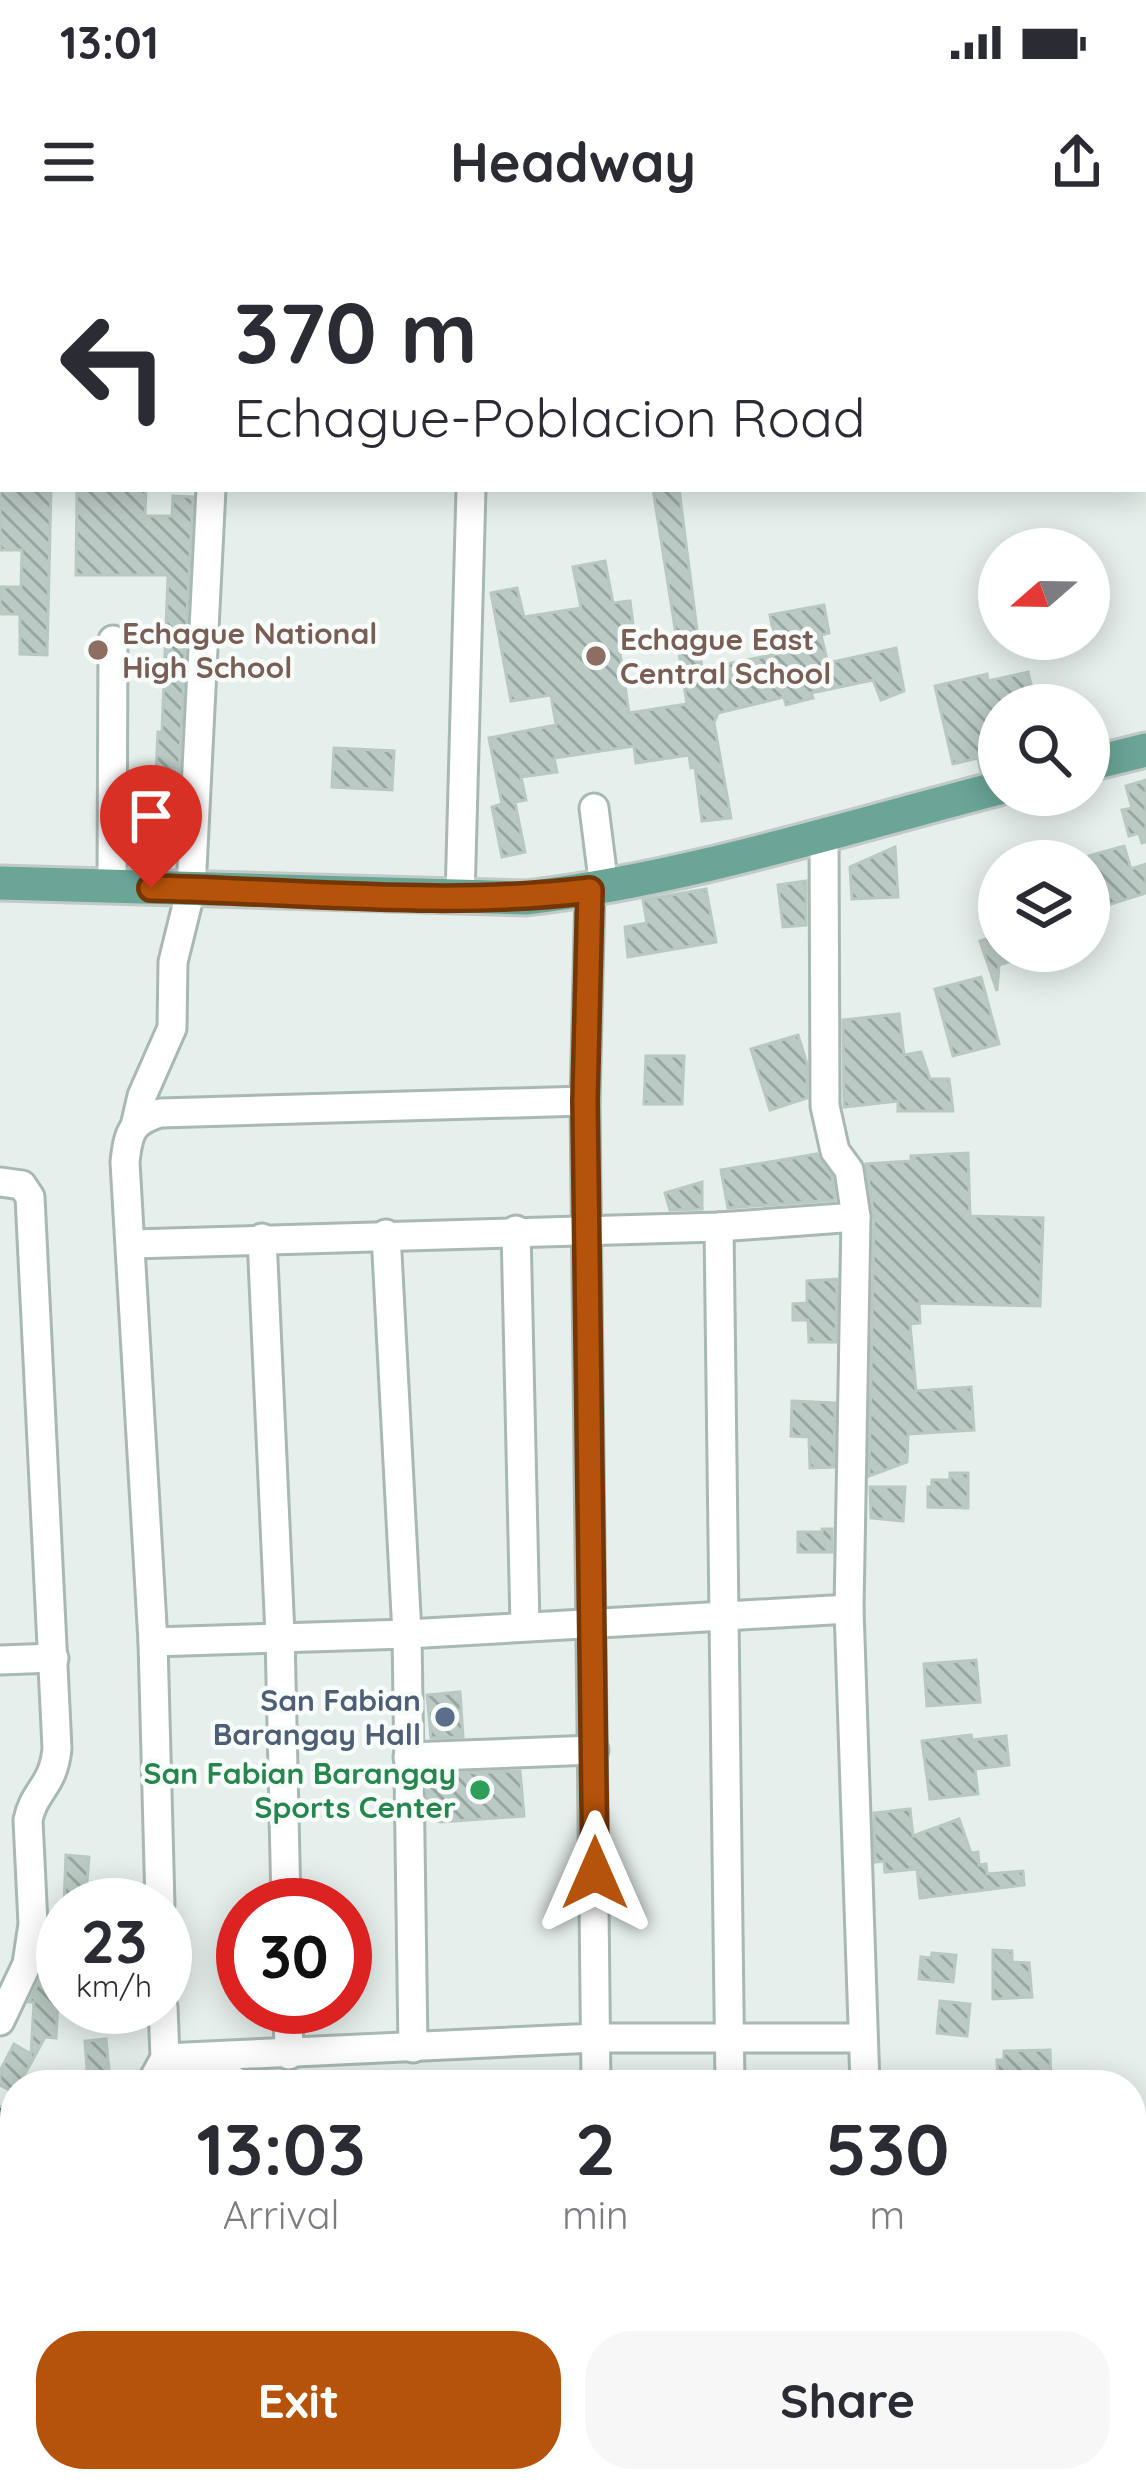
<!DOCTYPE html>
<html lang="en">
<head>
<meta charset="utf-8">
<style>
  :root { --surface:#fff; --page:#f7f7f7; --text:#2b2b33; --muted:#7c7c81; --accent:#b45309 }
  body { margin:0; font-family:Quicksand,sans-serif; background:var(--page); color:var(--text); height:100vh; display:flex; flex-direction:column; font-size:45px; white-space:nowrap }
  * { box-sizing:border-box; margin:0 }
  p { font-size:39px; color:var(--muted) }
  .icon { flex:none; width:66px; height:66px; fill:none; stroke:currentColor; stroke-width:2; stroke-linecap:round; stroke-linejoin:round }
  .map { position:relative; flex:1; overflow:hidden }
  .drawer { position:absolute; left:0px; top:1830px; width:1146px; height:423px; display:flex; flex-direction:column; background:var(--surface); border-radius:48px 48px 0 0; box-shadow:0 6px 30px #0003 }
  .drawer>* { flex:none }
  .guide { position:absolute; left:0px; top:0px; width:1146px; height:252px; box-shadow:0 6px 30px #0003; background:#fff; color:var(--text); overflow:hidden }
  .needle { width:78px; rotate:250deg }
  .tools { position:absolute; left:978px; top:288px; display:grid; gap:24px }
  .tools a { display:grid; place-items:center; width:132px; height:132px; border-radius:50%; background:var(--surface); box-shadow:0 6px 30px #0003; font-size:60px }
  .speed { position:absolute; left:36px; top:1638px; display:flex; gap:24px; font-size:60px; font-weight:700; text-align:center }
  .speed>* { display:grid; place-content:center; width:156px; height:156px; border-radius:50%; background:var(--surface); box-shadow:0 6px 30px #0003; line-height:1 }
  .speed small { font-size:30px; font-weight:400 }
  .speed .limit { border:18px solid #d22; background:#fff; color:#111 }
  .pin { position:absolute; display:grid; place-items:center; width:102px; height:102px; color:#fff; margin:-123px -51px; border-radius:50% 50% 50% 0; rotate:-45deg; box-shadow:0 0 12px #0007 }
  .pin .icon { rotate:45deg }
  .me { position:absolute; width:132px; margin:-66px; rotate:0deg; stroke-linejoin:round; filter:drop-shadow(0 0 9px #0008) }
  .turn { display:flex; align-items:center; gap:42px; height:252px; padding:0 36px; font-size:54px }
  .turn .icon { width:156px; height:156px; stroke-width:2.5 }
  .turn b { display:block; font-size:84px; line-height:102px }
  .eta { display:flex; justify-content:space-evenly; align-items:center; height:204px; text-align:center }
  .eta b { font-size:72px; font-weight:800; line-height:84px }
  .action { display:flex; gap:24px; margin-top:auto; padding:24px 36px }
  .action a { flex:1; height:138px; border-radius:48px; background:var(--accent); color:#fff; font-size:48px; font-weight:800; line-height:138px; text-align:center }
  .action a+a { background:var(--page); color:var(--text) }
  .status { display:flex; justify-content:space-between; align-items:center; height:84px; padding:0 60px; background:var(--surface); direction:ltr }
  .status svg { height:33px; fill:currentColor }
  header { display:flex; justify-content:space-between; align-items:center; height:156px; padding:0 36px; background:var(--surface); font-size:54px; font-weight:800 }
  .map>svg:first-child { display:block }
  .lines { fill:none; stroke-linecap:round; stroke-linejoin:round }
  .stream { stroke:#8ec9d4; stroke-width:6 }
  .building { fill:url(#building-back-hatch); stroke:#b8c9c2; stroke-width:3 }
  .minor-casing { stroke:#a8b8b2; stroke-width:33 }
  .major-casing { stroke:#c2cac8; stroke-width:39 }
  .highway-casing { stroke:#c2cac8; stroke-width:42 }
  .minor { stroke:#fff; stroke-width:27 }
  .major { stroke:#6aa596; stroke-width:33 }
  .highway { stroke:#2f6f62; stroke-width:36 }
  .route-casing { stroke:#753606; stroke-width:30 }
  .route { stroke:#b45309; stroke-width:21 }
  .education-dot { fill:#8d6e63; stroke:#f7fbf9; stroke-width:4.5 }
  .service-dot { fill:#5c6f8a; stroke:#f7fbf9; stroke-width:4.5 }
  .leisure-dot { fill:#2e9e5b; stroke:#f7fbf9; stroke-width:4.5 }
  .labels { text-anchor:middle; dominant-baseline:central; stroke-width:9; stroke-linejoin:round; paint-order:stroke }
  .education-label { font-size:30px; font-weight:bold; fill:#785e54; stroke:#f7fbf9; text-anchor:start }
  .service-label { font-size:30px; font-weight:bold; fill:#4e5e75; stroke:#f7fbf9; text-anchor:end }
  .leisure-label { font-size:30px; font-weight:bold; fill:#27864d; stroke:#f7fbf9; text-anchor:end }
</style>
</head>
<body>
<div class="status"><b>13:01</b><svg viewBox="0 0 49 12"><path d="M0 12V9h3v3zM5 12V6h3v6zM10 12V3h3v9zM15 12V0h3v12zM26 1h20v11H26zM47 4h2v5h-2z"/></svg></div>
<header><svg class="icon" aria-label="menu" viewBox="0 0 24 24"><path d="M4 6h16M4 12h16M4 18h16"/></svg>Headway<svg class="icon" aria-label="share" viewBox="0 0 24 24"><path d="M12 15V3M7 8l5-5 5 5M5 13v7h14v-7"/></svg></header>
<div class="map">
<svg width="1146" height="2252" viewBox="0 0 1146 2252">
  <defs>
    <pattern id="building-back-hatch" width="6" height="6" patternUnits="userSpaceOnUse" patternTransform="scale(3)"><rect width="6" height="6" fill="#bbcac4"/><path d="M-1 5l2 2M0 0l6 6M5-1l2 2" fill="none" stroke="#98a6a0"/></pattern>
  </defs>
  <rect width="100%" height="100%" fill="#e6efeb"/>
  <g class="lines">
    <polyline class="stream" points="494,2238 518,2252"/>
  </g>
  <g class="building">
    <polygon points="0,249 51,249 47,415 20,414 20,374 0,374 0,347 21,347 22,310 0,310"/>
    <polygon points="77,249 146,249 145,276 172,276 173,256 193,257 178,554 155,554 158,492 162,493 168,335 76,335"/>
    <polygon points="653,249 679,249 702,429 777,414 770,375 824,365 829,393 821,395 828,423 896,408 904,451 881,460 873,440 811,453 813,458 786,465 784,457 718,473 714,483 731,578 702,581 695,527 691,528 689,515 636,523 634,506 554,518 557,532 521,537 526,560 515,562 525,612 502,617 492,567 502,564 489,498 556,485 551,455 511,461 491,353 517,348 524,377 581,368 573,327 605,321 613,363 630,361 634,392 628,393 631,411 620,413 629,473 687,464"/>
    <polygon points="1028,432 1036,465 999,465 999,528 981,531 978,518 953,524 935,446 987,434 988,441"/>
    <polygon points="334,508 394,511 392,550 332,547"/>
    <polygon points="1146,540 1146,602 1142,603 1139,593 1129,596 1122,570 1132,568 1126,546"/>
    <polygon points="1124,606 1131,629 1146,624 1146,653 1089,671 1089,616"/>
    <polygon points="895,607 898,657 852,659 850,627"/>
    <polygon points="806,641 806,685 783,687 778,645"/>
    <polygon points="706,649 716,702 628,717 625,687 647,683 643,660"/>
    <polygon points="999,695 999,711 1067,714 1026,727 1023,717 999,725 997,751 980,701"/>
    <polygon points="981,737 999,804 953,816 935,749"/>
    <polygon points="899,774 904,815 921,812 930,839 949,839 953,871 898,871 898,861 844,867 843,780"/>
    <polygon points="798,795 807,824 807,858 770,870 751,809"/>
    <polygon points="646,816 684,816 682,864 644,864"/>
    <polygon points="968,913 970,976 1043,978 1040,1066 919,1063 920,1083 910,1084 916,1151 971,1147 974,1190 908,1194 907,1222 869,1236 874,977 866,924 911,921 911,916"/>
    <polygon points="817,914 832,937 835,960 728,968 721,930"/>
    <polygon points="702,942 702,969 670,970 665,953"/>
    <polygon points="837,1039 836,1102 809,1102 808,1080 793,1080 793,1064 807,1063 807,1041"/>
    <polygon points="792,1161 835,1163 834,1227 810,1228 809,1197 791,1196"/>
    <polygon points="950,1233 968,1233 968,1268 928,1267 928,1247 932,1247 932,1240 950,1240"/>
    <polygon points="870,1247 905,1247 903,1281 871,1278"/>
    <polygon points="822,1289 832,1289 832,1312 798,1312 798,1292 822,1292"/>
    <polygon points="976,1420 980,1462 927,1466 924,1424"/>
    <polygon points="460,1452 463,1497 431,1498 427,1455"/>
    <polygon points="971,1495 972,1500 1006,1496 1009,1525 975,1529 978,1554 930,1559 922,1501"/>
    <polygon points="520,1531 524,1576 441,1582 428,1579 427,1534"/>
    <polygon points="910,1569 913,1596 959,1579 971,1613 978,1612 979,1625 986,1624 987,1634 1023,1631 1024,1645 920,1658 917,1629 885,1632 884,1621 875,1622 874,1573"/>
    <polygon points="66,1615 89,1617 85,1665 64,1664"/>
    <polygon points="50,1693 63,1693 63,1763 58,1763 56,1798 45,1797 19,1845 15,1845 15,1853 0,1845 0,1831 14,1804 31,1814 34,1762 29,1762 44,1731"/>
    <polygon points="993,1710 1012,1711 1012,1722 1029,1723 1032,1757 993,1759"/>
    <polygon points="932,1713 956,1715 953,1742 919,1739 921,1717 931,1718"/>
    <polygon points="940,1761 970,1764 967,1796 937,1793"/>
    <polygon points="106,1799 109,1829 98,1845 77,1845 87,1829 85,1801"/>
    <polygon points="1050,1810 1051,1840 1037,1840 1037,1845 998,1845 997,1820 1004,1820 1004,1811"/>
  </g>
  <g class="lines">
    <g class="minor-casing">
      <g id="minor">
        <polyline points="215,3 215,0"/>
        <polyline points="252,3 353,0"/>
        <polyline points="480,3 480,0"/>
        <polyline points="0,196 3,196"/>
        <polyline points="594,568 604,647"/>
        <polyline points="824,593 825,866 835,911 849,930 856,977 849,1369 865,1845"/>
        <polyline points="112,647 113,400"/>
        <polyline points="590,650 585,861 596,1845"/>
        <polyline points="460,658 471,249"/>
        <polyline points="136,882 142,856 172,788 173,722 191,649 211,249"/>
        <path d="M0 942 22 945 30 957 57 1508C54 1546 34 1550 28 1580L33 1684 27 1724 0 1781"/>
        <polyline points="719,987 730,1845"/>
        <polyline points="516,990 525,1385"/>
        <polyline points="386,994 407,1394 413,1808"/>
        <polyline points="262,998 280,1395 286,1665"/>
        <polyline points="132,1004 719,987 856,977"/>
        <polyline points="153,1402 407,1394 849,1369"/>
        <polyline points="0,1420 54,1418"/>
        <polyline points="408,1517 594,1510"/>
        <path d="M160 1665 153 1402 125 922C128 894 131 881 160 873L585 861"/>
        <polyline points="288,1767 289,1815"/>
        <polyline points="165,1818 596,1798 861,1798"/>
        <polyline points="200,1819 241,1845"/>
        <polyline points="150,1845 165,1818 163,1767"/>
        <polyline points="0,1965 15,1966"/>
        <polyline points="602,2238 603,2252"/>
        <polyline points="899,2252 905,2238"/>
      </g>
    </g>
    <g class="major-casing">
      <g id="major">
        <polyline points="1089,524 1146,510"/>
        <path d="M0 643 526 658C686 639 843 588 999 548"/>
      </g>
    </g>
    <g class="highway-casing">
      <g id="highway">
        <polyline points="0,1886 15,1895"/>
        <polyline points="628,2238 654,2252"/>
      </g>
    </g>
    <use href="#minor" class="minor"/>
    <use href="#major" class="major"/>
    <use href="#highway" class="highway"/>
  </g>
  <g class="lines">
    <g class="route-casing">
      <path id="route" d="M151 648C297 651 445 668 590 650L585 861 595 1633"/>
    </g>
    <use href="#route" class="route"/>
  </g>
  <g class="education-dot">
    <circle cx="98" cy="410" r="12"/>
    <circle cx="596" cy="416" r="12"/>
  </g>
  <circle class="service-dot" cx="445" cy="1477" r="12"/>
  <circle class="leisure-dot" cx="480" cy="1550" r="12"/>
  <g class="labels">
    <g class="education-label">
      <text x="122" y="393">Echague National<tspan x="122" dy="34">High School</tspan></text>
      <text x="620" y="399">Echague East<tspan x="620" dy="34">Central School</tspan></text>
    </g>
    <g class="service-label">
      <text x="421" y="1460">San Fabian<tspan x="421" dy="34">Barangay Hall</tspan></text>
    </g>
    <g class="leisure-label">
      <text x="456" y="1533">San Fabian Barangay<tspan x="456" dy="34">Sports Center</tspan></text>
    </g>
  </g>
</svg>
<div class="tools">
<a><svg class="needle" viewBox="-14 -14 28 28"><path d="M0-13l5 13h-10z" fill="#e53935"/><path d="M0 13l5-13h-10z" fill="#7c7c81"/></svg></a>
<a><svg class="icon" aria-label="search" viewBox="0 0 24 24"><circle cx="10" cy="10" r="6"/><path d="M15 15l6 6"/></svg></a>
<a><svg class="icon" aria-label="layers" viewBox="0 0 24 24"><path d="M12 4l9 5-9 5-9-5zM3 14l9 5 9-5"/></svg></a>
</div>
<div class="speed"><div>23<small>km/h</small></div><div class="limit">30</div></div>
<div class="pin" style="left:151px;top:648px;background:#d93025"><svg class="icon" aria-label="arrive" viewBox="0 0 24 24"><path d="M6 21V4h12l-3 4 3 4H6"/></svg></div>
<svg class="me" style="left:595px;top:1633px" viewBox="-20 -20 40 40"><path d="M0-17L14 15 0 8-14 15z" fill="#b45309" stroke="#fff" stroke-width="4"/></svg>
<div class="guide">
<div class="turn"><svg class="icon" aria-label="left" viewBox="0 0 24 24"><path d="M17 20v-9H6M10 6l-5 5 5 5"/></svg><div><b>370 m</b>Echague-Poblacion Road</div></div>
</div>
<section class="drawer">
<div class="eta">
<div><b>13:03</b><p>Arrival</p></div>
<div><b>2</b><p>min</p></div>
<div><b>530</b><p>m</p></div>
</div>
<div class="action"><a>Exit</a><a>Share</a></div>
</section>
</div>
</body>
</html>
